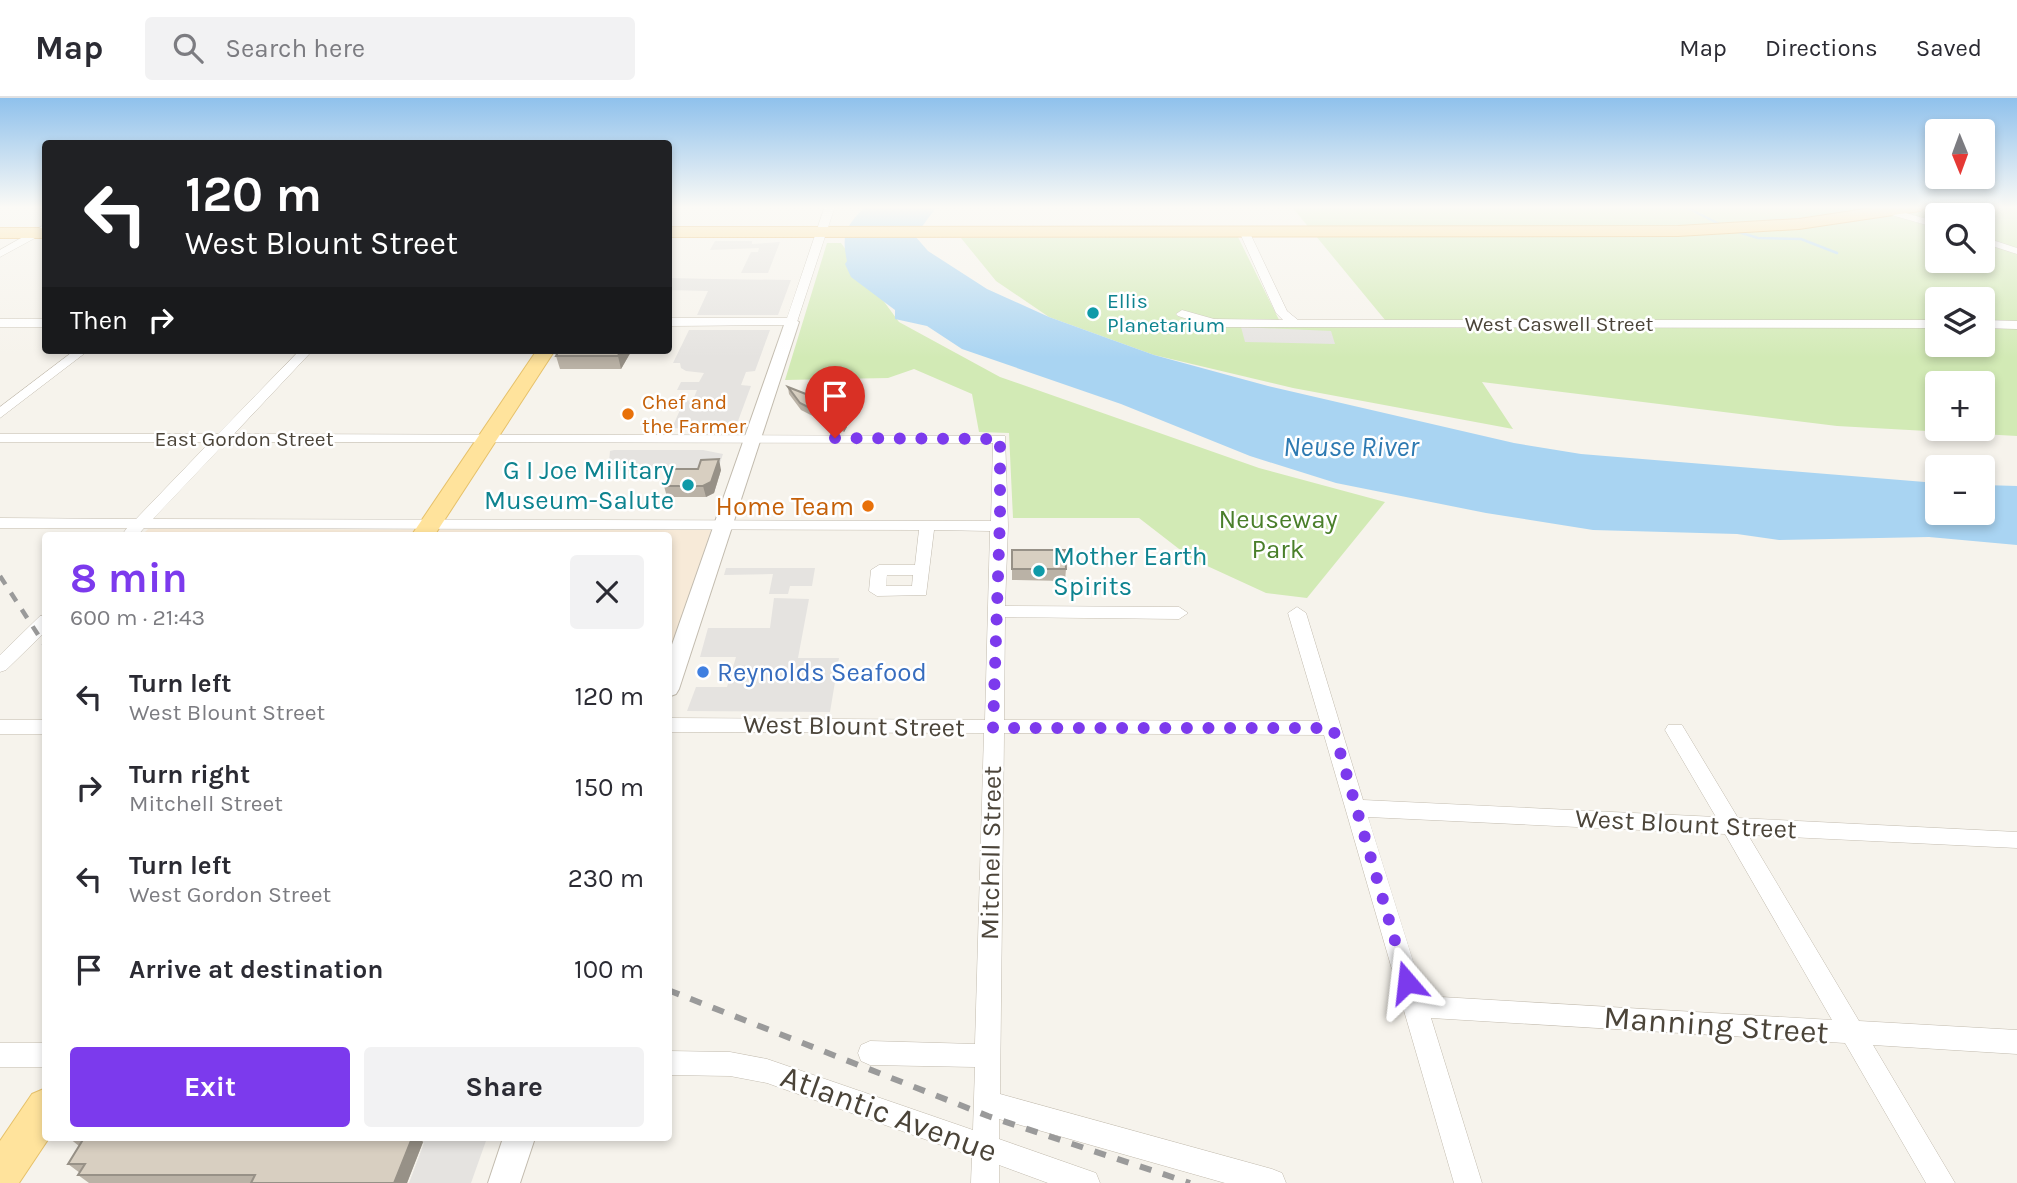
<!DOCTYPE html>
<html lang="en">
<head>
<meta charset="utf-8">
<style>
  :root { --surface:#fff; --page:#f2f2f3; --text:#2b2b33; --muted:#7c7c81; --line:#e1e1e2; --accent:#7c3aed }
  body { margin:0; font-family:Karla,sans-serif; background:var(--page); color:var(--text); height:100vh; display:flex; flex-direction:column; font-size:26px; white-space:nowrap }
  * { box-sizing:border-box; margin:0 }
  p { font-size:23px; color:var(--muted) }
  .icon { flex:none; width:38px; height:38px; fill:none; stroke:currentColor; stroke-width:2; stroke-linecap:round; stroke-linejoin:round }
  .map { position:relative; flex:1; overflow:hidden }
  .drawer { position:absolute; left:42px; top:434px; width:630px; height:609px; display:flex; flex-direction:column; background:var(--surface); border-radius:7px; box-shadow:0 4px 10px #0003 }
  .drawer>* { flex:none }
  .hud { position:absolute; left:42px; top:42px; width:630px; height:214px; border-radius:7px; box-shadow:0 4px 10px #0003; background:#202124; color:#fff; overflow:hidden }
  .needle { width:46px; rotate:179deg }
  .tools { position:absolute; left:1925px; top:21px; display:grid; gap:14px }
  .tools a { display:grid; place-items:center; width:70px; height:70px; border-radius:7px; background:var(--surface); box-shadow:0 4px 10px #0003; font-size:35px }
  .pin { position:absolute; display:grid; place-items:center; width:60px; height:60px; color:#fff; margin:-72px -30px; border-radius:50% 50% 50% 0; rotate:-45deg; box-shadow:0 0 7px #0007 }
  .pin .icon { rotate:45deg }
  .me { position:absolute; width:77px; margin:-38px; rotate:343deg; stroke-linejoin:round; filter:drop-shadow(0 0 5px #0008) }
  .turn { display:flex; align-items:center; gap:24px; height:147px; padding:0 28px; font-size:32px }
  .turn .icon { width:91px; height:91px; stroke-width:2.5 }
  .turn b { display:block; font-size:49px; line-height:60px }
  .then { display:flex; align-items:center; height:66px; padding:0 28px; background:#0003; gap:14px; font-size:26px }
  .round { display:grid; place-items:center; flex:none; width:74px; height:74px; border-radius:7px; background:var(--page) }
  .summary { display:flex; align-items:center; justify-content:space-between; height:119px; padding:0 28px }
  h1 { font-size:42px; font-weight:700; line-height:52px; color:var(--accent) }
  .action { display:flex; gap:14px; margin-top:auto; padding:14px 28px }
  .action a { flex:1; height:80px; border-radius:7px; background:var(--accent); color:#fff; font-size:28px; font-weight:700; line-height:80px; text-align:center }
  .action a+a { background:var(--page); color:var(--text) }
  ul { padding:0; list-style:none }
  li { display:flex; align-items:center; gap:21px; height:91px; padding:0 28px }
  li div { flex:1 }
  li b { display:block; font-size:26px }
  li em { font-style:normal }
  header { display:flex; align-items:center; gap:42px; box-sizing:border-box; height:98px; padding:0 35px; background:var(--surface); border-bottom:2px solid var(--line) }
  header strong { font-size:33px }
  nav { display:flex; gap:38px; margin-inline-start:auto; font-size:24px }
  .search { width:490px; height:63px; background:var(--page); display:flex; align-items:center; gap:18px; box-sizing:border-box; padding:0 24px; border-radius:7px; color:var(--muted); font-size:26px }
  .map>svg:first-child { display:block }
  .commercial { fill:#f7ead8 }
  .green { fill:#d2eab5; fill-rule:evenodd }
  .parking { fill:#e5e3e0 }
  .water { fill:#a9d4f2 }
  .lines { fill:none; stroke-linecap:round; stroke-linejoin:round }
  .stream { stroke:#a9d4f2; stroke-width:2.5 }
  .minor-casing { stroke:#c2bbae; stroke-width:1 }
  .tertiary-casing { stroke:#c2bbae; stroke-width:2 }
  .primary-casing { stroke:#e6c16a; stroke-width:2 }
  .trunk-casing { stroke:#e0a43c; stroke-width:2 }
  .minor { fill:#fff; fill-rule:evenodd }
  .tertiary { fill:#fff; fill-rule:evenodd }
  .primary { fill:#ffe39c; fill-rule:evenodd }
  .trunk { fill:#ffd985; fill-rule:evenodd }
  .rail-far1 { stroke:#9a9a9a; stroke-width:4.5; stroke-dasharray:10 10; stroke-linecap:butt }
  .rail { stroke:#9a9a9a; stroke-width:6; stroke-dasharray:12 12; stroke-linecap:butt }
  .wall { fill:#bab2a6 }
  .shaded-wall { fill:#979187 }
  .building { fill:#d8cfc1; stroke:#979187; stroke-width:2 }
  .route { stroke:#7c3aed; stroke-width:12; stroke-dasharray:0 21.6 }
  .culture-dot { fill:#0f9aa8; stroke:#fff; stroke-width:2.5 }
  .food-dot { fill:#e8710a; stroke:#fff; stroke-width:2.5 }
  .shop-dot { fill:#3f7fe0; stroke:#fff; stroke-width:2.5 }
  .labels { text-anchor:middle; dominant-baseline:central; stroke-width:5; stroke-linejoin:round; paint-order:stroke }
  .far-culture-label { font-size:21px; fill:#0d838f; stroke:#fff; text-anchor:start }
  .far-street-label { font-size:21px; fill:#4b4439; stroke:#fff }
  .far-food-label { font-size:21px; fill:#c56008; stroke:#fff; text-anchor:start }
  .culture-label { font-size:26px; fill:#0d838f; stroke:#fff; text-anchor:end }
  .food-label { font-size:26px; fill:#c56008; stroke:#fff; text-anchor:end }
  .park-label { font-size:26px; fill:#4a7f2a; stroke:#fff }
  .shop-label { font-size:26px; fill:#366cbe; stroke:#fff; text-anchor:start }
  .street-label { font-size:26px; fill:#4b4439; stroke:#fff }
  .water-label { font-size:28px; font-style:italic; fill:#2e7ab2; stroke:#fff }
  .near-street-label { font-size:32px; fill:#4b4439; stroke:#fff }
</style>
</head>
<body>
<header>
<strong>Map</strong>
<div class="search"><svg class="icon" aria-label="search" viewBox="0 0 24 24"><circle cx="10" cy="10" r="6"/><path d="M15 15l6 6"/></svg>Search here</div>
<nav><a>Map</a><a>Directions</a><a>Saved</a></nav>
</header>
<div class="map">
<svg width="2017" height="1085" viewBox="0 0 2017 1085">
  <rect width="100%" height="100%" fill="#f6f3ec"/>
  <polygon class="commercial" points="148,431 711,432 669,561 668,438 141,438"/>
  <g class="green">
    <path d="M1292 109H2017V338L1837 328 1482 284 1513 331 1293 290 1154 257 1049 219 996 183 961 140 1238 139 1282 228H1390ZM1937 117H1983V163H1937ZM1937 201H1983V247H1937ZM1937 285H1983V331H1937Z"/>
    <polygon points="827,145 841,145 899,224 1000,279 1259,370 1385,404 1307,500 1266,495 1192,461 1139,420 1013,420 1009,335 979,334 972,296 914,271 888,280 785,282"/>
  </g>
  <g class="parking">
    <polygon points="715,143 752,143 752,146 780,144 768,175 741,175 751,154 758,154 759,150 710,152"/>
    <polygon points="669,180 714,181 791,182 778,217 697,217 708,193 669,192"/>
    <polygon points="1241,229 1331,233 1335,246 1245,244"/>
    <polygon points="689,232 770,232 755,273 746,274 741,287 751,288 738,323 730,323 724,329 709,332 672,330 684,303 693,302 697,292 677,292 681,284 699,284 704,275 686,273 681,270 680,265 673,265"/>
    <polygon points="614,352 703,352 723,356 719,368 704,372 603,373 609,364 610,353"/>
    <polygon points="726,470 815,470 812,488 790,488 788,496 769,496 773,476 724,477"/>
    <polygon points="774,500 809,501 798,560 839,560 830,614 687,613 696,589 727,589 736,559 700,559 708,530 770,530"/>
    <polygon points="285,1040 487,1040 471,1085 409,1085 424,1045 284,1042"/>
  </g>
  <path class="water" d="M865 109H947L935 111 915 138 928 153 987 191 1049 219 1154 257 1268 288 1514 345 1581 356 1937 385V415H1983V387L2017 388V447L1929 439 1779 442 1737 436 1593 432 1486 415 1336 385 1250 358 1121 306 962 251 927 228 895 221V212L851 179 845 166 847 163C841 136 846 128 865 109Z"/>
  <g class="lines">
    <g class="stream">
      <polyline points="1684,108 1721,127"/>
      <polyline points="1735,133 1758,140 1801,141 1837,155"/>
    </g>
    <g class="minor-casing">
      <g id="minor">
        <polygon points="825,108 835,108 796,227 668,228 668,220 787,220"/>
        <polygon points="1892,111 1937,124 1937,130 1888,116 1888,112"/>
        <polygon points="46,126 46,134 0,159 0,152"/>
        <polygon points="1244,130 1249,133 1287,213 1298,222 1937,222 1937,230 1213,229 1178,218 1176,216 1182,212 1214,221 1283,222 1276,215 1239,133"/>
        <polygon points="1983,139 2017,150 2017,156 1983,145"/>
        <rect x="0" y="221" width="46" height="8"/>
        <polygon points="1983,222 2017,223 2017,231 1983,230"/>
        <polygon points="75,252 89,252 0,320 0,309"/>
        <path d="M300 252H313L234 336 1005 338 1008 428 1005 508 1179 509 1188 515 1179 521 1005 519 1004 622 1320 623 1288 515 1297 509 1306 515 1363 702 1716 719 1665 632 1668 627H1682L1738 720 2017 734V750L1748 737 1859 923 2017 932V956L1873 947 1955 1085H1926L1845 945 1431 920 1482 1085H1454L1324 637 1004 635 1000 996 1272 1071 1282 1075 1286 1085H1225L999 1021V1041L1096 1075 1100 1085H1048L999 1067V1085H971L972 1058 767 985 730 978 668 977V953L730 954 767 961 973 1032 975 969 870 967 861 963 858 955 861 947 870 943 975 946 984 635 668 634V620L985 622 990 433 934 432 926 497 877 498 869 493 871 472 879 467H915L919 432 144 430 137 438H121L127 430H0V420L136 421 210 344H0V336H218ZM226 344 993 345 991 423 153 421ZM887 477H913L912 488H886ZM1368 719 1725 736 1832 922 1424 898Z"/>
        <polygon points="46,517 46,533 6,572 0,574 0,557 40,518"/>
        <rect x="0" y="622" width="46" height="14"/>
        <rect x="0" y="945" width="46" height="24"/>
      </g>
    </g>
    <g class="tertiary-casing">
      <g id="tertiary">
        <polygon points="792,220 799,224 679,591 676,596 668,599 668,558 785,224"/>
        <polygon points="503,1040 535,1040 520,1085 488,1085"/>
      </g>
    </g>
    <g class="primary-casing">
      <g id="primary">
        <polygon points="537,252 555,252 434,438 411,438"/>
        <polygon points="46,990 46,1040 49,1040 19,1085 0,1085 0,1043 32,996"/>
      </g>
    </g>
    <g class="trunk-casing">
      <g id="trunk">
        <polygon points="1885,108 1928,108 1920,113 1799,131 1678,138 668,139 668,129 1678,128 1799,121"/>
        <rect x="0" y="130" width="46" height="10"/>
      </g>
    </g>
    <use href="#minor" class="minor"/>
    <use href="#tertiary" class="tertiary"/>
    <use href="#primary" class="primary"/>
    <use href="#trunk" class="trunk"/>
    <polyline class="rail-far1" points="0,478 46,549"/>
    <polyline class="rail" points="668,892 988,1018 1190,1085"/>
  </g>
  <g class="wall">
    <polygon points="632,252 621,271 560,271 556,258"/>
    <polygon points="788,289 846,322 847,329 844,334 801,312 789,296"/>
    <polygon points="721,372 714,395 706,399 667,399 664,388"/>
    <polygon points="1012,452 1066,471 1065,483 1012,482"/>
    <polygon points="69,1040 419,1040 423,1044 407,1085 89,1085 78,1077 80,1075 68,1066 79,1048"/>
  </g>
  <g class="shaded-wall">
    <polygon points="621,252 632,252 621,271 618,258"/>
    <polygon points="846,322 847,329 844,334 843,327"/>
    <polygon points="719,361 721,372 714,395 706,399 703,388"/>
    <polygon points="412,1040 419,1040 423,1044 407,1085 394,1085"/>
  </g>
  <g class="building">
    <polygon points="559,252 621,252 618,258 556,258"/>
    <polygon points="788,289 816,300 846,322 843,327 800,305"/>
    <polygon points="719,361 711,384 703,388 664,388 671,371 698,371 701,362"/>
    <polygon points="1012,452 1065,452 1066,471 1012,471"/>
    <polygon points="69,1040 412,1040 394,1085 251,1085 255,1077 78,1077 85,1066 68,1066 84,1040"/>
  </g>
  <linearGradient id="sky" x2="0" y2="1"><stop stop-color="#8fc1ec"/><stop offset="0.42" stop-color="#fbfaf6"/><stop offset="1" stop-color="#fbfaf6" stop-opacity="0"/></linearGradient>
  <rect width="2017" height="260" fill="url(#sky)"/>
  <g class="lines">
    <polyline class="route" points="835,340 1000,341 1000,419 993,630 1333,630 1407,884"/>
  </g>
  <g class="culture-dot">
    <circle cx="1093" cy="215" r="7"/>
    <circle cx="688" cy="387" r="7"/>
    <circle cx="1039" cy="473" r="7"/>
  </g>
  <g class="food-dot">
    <circle cx="628" cy="316" r="7"/>
    <circle cx="868" cy="408" r="7"/>
  </g>
  <circle class="shop-dot" cx="703" cy="574" r="7"/>
  <g class="labels">
    <g class="far-culture-label">
      <text x="1107" y="203">Ellis<tspan x="1107" dy="24">Planetarium</tspan></text>
    </g>
    <g class="far-street-label">
      <text x="1559" y="226">West Caswell Street</text>
      <text x="244" y="341">East Gordon Street</text>
    </g>
    <g class="far-food-label">
      <text x="642" y="304">Chef and<tspan x="642" dy="24">the Farmer</tspan></text>
    </g>
    <g class="culture-label">
      <text x="674" y="372">G I Joe Military<tspan x="674" dy="30">Museum-Salute</tspan></text>
      <text x="1053" y="458" text-anchor="start">Mother Earth<tspan x="1053" dy="30">Spirits</tspan></text>
    </g>
    <g class="food-label">
      <text x="854" y="408">Home Team</text>
    </g>
    <g class="park-label">
      <text x="1278" y="421">Neuseway<tspan x="1278" dy="30">Park</tspan></text>
    </g>
    <g class="shop-label">
      <text x="717" y="574">Reynolds Seafood</text>
    </g>
    <g class="street-label">
      <text transform="translate(854 628) rotate(1)">West Blount Street</text>
      <text transform="translate(1686 726) rotate(3)">West Blount Street</text>
      <text transform="translate(991 755) rotate(-89)">Mitchell Street</text>
    </g>
    <g class="water-label">
      <text x="1351" y="348">Neuse River</text>
    </g>
    <g class="near-street-label">
      <text transform="translate(1716 927) rotate(4)">Manning Street</text>
      <text transform="translate(889 1016) rotate(20)">Atlantic Avenue</text>
    </g>
  </g>
</svg>
<div class="tools">
<a><svg class="needle" viewBox="-14 -14 28 28"><path d="M0-13l5 13h-10z" fill="#e53935"/><path d="M0 13l5-13h-10z" fill="#7c7c81"/></svg></a>
<a><svg class="icon" aria-label="search" viewBox="0 0 24 24"><circle cx="10" cy="10" r="6"/><path d="M15 15l6 6"/></svg></a>
<a><svg class="icon" aria-label="layers" viewBox="0 0 24 24"><path d="M12 4l9 5-9 5-9-5zM3 14l9 5 9-5"/></svg></a>
<a>+</a>
<a>−</a>
</div>
<div class="pin" style="left:835px;top:340px;background:#d93025"><svg class="icon" aria-label="arrive" viewBox="0 0 24 24"><path d="M6 21V4h12l-3 4 3 4H6"/></svg></div>
<svg class="me" style="left:1407px;top:884px" viewBox="-20 -20 40 40"><path d="M0-17L14 15 0 8-14 15z" fill="#7c3aed" stroke="#fff" stroke-width="4"/></svg>
<div class="hud">
<div class="turn"><svg class="icon" aria-label="left" viewBox="0 0 24 24"><path d="M17 20v-9H6M10 6l-5 5 5 5"/></svg><div><b>120 m</b>West Blount Street</div></div>
<div class="then">Then<svg class="icon" aria-label="right" viewBox="0 0 24 24"><path d="M7 20v-9h11M14 6l5 5-5 5"/></svg></div>
</div>
<section class="drawer">
<div class="summary"><div><h1>8 min</h1><p>600 m · 21:43</p></div><a class="round"><svg class="icon" aria-label="close" viewBox="0 0 24 24"><path d="M6 6l12 12M18 6L6 18"/></svg></a></div>
<ul>
<li><svg class="icon" aria-label="left" viewBox="0 0 24 24"><path d="M17 20v-9H6M10 6l-5 5 5 5"/></svg><div><b>Turn left</b><p>West Blount Street</p></div><em>120 m</em></li>
<li><svg class="icon" aria-label="right" viewBox="0 0 24 24"><path d="M7 20v-9h11M14 6l5 5-5 5"/></svg><div><b>Turn right</b><p>Mitchell Street</p></div><em>150 m</em></li>
<li><svg class="icon" aria-label="left" viewBox="0 0 24 24"><path d="M17 20v-9H6M10 6l-5 5 5 5"/></svg><div><b>Turn left</b><p>West Gordon Street</p></div><em>230 m</em></li>
<li><svg class="icon" aria-label="arrive" viewBox="0 0 24 24"><path d="M6 21V4h12l-3 4 3 4H6"/></svg><div><b>Arrive at destination</b></div><em>100 m</em></li>
</ul>
<div class="action"><a>Exit</a><a>Share</a></div>
</section>
</div>
</body>
</html>
